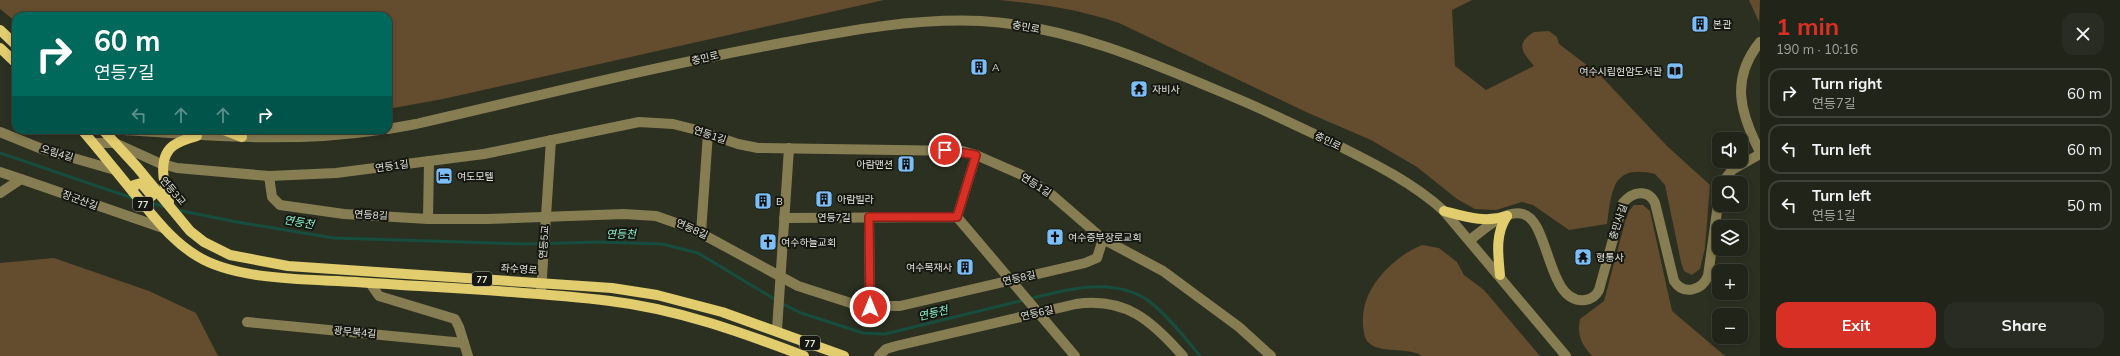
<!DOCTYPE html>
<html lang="en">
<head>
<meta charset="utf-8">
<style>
  :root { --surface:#212419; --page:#292c22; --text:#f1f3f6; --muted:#a2a4a2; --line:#3e4138; --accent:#d93025 }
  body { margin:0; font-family:Mulish,"Noto Sans KR",sans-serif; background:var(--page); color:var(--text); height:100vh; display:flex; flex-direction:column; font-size:15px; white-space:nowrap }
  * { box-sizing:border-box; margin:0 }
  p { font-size:13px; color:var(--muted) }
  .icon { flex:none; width:22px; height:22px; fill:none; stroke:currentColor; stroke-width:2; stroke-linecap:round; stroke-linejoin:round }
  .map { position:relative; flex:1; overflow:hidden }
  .panel { display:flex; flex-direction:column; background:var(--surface); width:360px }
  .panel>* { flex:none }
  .hud { position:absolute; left:12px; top:12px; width:380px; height:122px; border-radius:12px; box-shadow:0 2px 6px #0003,0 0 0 1px var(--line); background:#00695c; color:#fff; overflow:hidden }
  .controls { position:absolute; left:1712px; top:132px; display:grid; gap:8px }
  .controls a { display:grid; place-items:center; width:36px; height:36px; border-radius:8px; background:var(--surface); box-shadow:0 2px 6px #0003,0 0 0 1px var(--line); font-size:20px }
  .pin { position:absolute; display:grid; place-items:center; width:34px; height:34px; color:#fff; margin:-17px; border:2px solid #fff; border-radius:50%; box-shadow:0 1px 4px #0007 }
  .me { position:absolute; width:44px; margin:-22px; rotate:0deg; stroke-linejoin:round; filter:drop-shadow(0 0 3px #0008) }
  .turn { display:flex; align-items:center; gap:14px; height:84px; padding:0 16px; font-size:18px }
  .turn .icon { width:52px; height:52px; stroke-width:2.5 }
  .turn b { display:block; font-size:28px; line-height:34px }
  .lanes { display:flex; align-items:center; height:38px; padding:0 16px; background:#0003; justify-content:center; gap:20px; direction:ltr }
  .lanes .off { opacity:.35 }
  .round { display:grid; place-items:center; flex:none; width:42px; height:42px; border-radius:12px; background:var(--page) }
  .overview { display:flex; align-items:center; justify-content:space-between; height:68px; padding:0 16px }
  h1 { font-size:24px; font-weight:700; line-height:30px; color:var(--accent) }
  .cta { display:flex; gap:8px; margin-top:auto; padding:8px 16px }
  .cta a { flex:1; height:46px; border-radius:12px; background:var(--accent); color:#fff; font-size:16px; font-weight:700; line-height:46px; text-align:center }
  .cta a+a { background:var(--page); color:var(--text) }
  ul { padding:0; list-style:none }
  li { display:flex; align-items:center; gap:12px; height:50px; margin:0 8px 6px; padding:0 8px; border:2px solid var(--line); border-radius:12px }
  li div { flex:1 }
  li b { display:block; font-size:15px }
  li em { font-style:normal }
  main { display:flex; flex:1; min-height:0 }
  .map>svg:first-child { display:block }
  .green { fill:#644c2e }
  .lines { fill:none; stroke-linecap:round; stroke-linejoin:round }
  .stream { stroke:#164d3e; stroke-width:3 }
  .minor { stroke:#877d52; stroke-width:10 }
  .major { stroke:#e1cc6e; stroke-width:10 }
  .route-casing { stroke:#8d1f18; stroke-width:10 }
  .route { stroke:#d93025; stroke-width:7 }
  .labels { text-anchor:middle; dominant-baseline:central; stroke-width:4; stroke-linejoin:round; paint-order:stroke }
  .shield { fill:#151710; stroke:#a4a79e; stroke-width:1 }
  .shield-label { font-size:9px; font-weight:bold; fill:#e2e5db }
  .poi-label { font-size:10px; fill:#e2e5db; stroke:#151710; text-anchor:start }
  .street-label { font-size:10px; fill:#e2e5db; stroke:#151710 }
  .water-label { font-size:11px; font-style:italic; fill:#8bf2d2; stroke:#151710 }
</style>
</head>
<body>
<main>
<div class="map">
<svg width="1760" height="356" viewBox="0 0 1760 356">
  <rect width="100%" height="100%" fill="#2c3021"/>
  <g class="green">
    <polygon points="0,0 884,0 443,99 388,109 388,16 16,16 16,22 0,9"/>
    <path d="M999 0H1472L1452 10 1455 66 1486 90 1534 66C1522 52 1515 44 1534 32L1549 31 1557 37 1559 44 1600 75 1667 146 1710 185 1705 248 1700 269 1692 275 1684 271 1681 262 1665 185 1655 174C1612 164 1612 190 1607 224L1569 230 1533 205 1522 202 1496 210 1475 209 1457 199 1417 167 1371 140 1306 112 1119 23C1078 9 1042 4 999 0Z"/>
    <polygon points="1749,0 1760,0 1759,22"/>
    <path d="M1634 205H1643L1650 211 1672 311 1725 356H1592C1581 343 1577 336 1580 319L1604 301 1625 222 1629 211Z"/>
    <path d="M1422 245 1439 248 1457 262 1464 275 1484 290 1540 356H1422C1408 346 1378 355 1367 341 1364 336 1363 329 1363 323 1361 288 1393 257 1422 245Z"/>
    <polygon points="54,258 149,291 196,313 218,356 0,356 0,263"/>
  </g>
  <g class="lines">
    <g class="stream">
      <polyline points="0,153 135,199"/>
      <polyline points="146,202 166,207"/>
      <polyline points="177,210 237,222 334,238 526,244 599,242 662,244 698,253 776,300"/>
      <path d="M1029 299C1067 289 1116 276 1150 302 1169 317 1185 338 1200 356"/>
      <polyline points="781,303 801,313 863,333 885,334 1024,300"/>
    </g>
    <g class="minor">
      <path d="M1760 42C1730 79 1740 113 1760 152"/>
      <path d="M388 129 416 124C534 97 652 67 771 45 841 32 910 18 981 21 1073 26 1162 67 1245 102 1273 114 1301 128 1329 141 1369 161 1411 181 1444 211L1566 356"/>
      <path d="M124 130C209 136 294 143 379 130"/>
      <polyline points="0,132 42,149 115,170"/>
      <polyline points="94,143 115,143 159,163 177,168 269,176 336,173 484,154 639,122 673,124 697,130 738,144 758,148 962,151 976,155 1024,176 1052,195 1103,239 1163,271 1239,327 1271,356"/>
      <polyline points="0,172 21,179"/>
      <polyline points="269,176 272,197 280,205 344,214 428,219 487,219 624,214 656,216 693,229 798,286 860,306 900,306 1085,263 1097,258 1103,239"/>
      <polyline points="1722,183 1732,170 1760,154"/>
      <polyline points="0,193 21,179 163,228"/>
      <polyline points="869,217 870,307"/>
      <polyline points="957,217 976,155"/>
      <polyline points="784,218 957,217 1075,356"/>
      <polyline points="428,219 429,161"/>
      <polyline points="701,233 708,133"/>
      <path d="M1470 240C1483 230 1505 209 1523 214 1550 221 1547 305 1585 300 1592 299 1596 296 1599 290L1623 203C1632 192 1648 188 1655 203L1674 281C1684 296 1702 290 1708 276L1719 197"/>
      <polyline points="370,283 379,296 455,319 459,327 468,356"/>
      <polyline points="541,292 551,140"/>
      <polyline points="247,322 464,343"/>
      <polyline points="777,330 789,148"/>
      <path d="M879 356 886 349 896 346 1076 304C1126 297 1152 321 1183 356"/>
    </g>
    <g class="major">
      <polyline points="0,30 16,45"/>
      <polyline points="0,48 16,63"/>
      <path d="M82 130C101 152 119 175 138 198 156 219 172 241 197 256 237 281 310 279 356 282 441 288 526 291 610 301 677 309 741 332 804 356"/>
      <polyline points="103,130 137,167 190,231 204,242 230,255 288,266 612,288 657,295 722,312 844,356"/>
      <polyline points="224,130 242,137"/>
      <polyline points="133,192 134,185 141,183 152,196"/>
      <path d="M169 202C164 185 156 155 176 144 182 140 190 138 197 136"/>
      <path d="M1444 211C1467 217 1485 223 1507 216"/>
      <path d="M1500 275C1498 254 1495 234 1507 216"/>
    </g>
  </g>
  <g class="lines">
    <g class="route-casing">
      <polyline id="route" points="870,307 869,217 957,217 976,155 945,150"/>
    </g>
    <use href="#route" class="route"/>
  </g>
  <defs>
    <g id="building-square" transform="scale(0.9)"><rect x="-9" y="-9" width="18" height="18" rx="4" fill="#7bbef8" stroke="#151710"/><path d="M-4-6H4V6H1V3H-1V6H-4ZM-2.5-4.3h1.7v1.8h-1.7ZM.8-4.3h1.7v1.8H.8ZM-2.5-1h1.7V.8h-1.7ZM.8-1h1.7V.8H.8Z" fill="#111"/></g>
    <g id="library-square" transform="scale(0.9)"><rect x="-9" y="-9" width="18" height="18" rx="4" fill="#7bbef8" stroke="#151710"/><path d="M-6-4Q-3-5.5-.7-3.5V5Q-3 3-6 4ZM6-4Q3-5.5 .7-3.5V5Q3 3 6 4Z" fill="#111"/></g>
    <g id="temple-square" transform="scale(0.9)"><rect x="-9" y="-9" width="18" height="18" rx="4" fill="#7bbef8" stroke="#151710"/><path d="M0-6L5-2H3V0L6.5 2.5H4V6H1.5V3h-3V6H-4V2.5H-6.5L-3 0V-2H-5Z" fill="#111"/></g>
    <g id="hotel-square" transform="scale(0.9)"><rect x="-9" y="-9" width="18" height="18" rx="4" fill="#7bbef8" stroke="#151710"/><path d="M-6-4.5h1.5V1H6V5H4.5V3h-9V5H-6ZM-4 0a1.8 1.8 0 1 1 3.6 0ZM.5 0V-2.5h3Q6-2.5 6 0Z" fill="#111"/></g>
    <g id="church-square" transform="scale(0.9)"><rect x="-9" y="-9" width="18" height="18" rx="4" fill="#7bbef8" stroke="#151710"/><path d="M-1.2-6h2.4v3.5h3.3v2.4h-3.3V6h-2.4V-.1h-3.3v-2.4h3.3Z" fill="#111"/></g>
  </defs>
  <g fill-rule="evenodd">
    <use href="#building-square" x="1700" y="24"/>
    <use href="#building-square" x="979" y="67"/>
    <use href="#library-square" x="1675" y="71"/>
    <use href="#temple-square" x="1139" y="89"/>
    <use href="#building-square" x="906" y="164"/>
    <use href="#hotel-square" x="444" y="176"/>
    <use href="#building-square" x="824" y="199"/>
    <use href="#building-square" x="763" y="201"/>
    <use href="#church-square" x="1055" y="237"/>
    <use href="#church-square" x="768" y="242"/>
    <use href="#temple-square" x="1583" y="257"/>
    <use href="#building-square" x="965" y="267"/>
  </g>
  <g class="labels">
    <g class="shield">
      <rect x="133" y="197" width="20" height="14" rx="3"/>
      <rect x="472" y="272" width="20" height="14" rx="3"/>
      <rect x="800" y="336" width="20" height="14" rx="3"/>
    </g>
    <g class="shield-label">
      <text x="143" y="204">77</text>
      <text x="482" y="279">77</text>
      <text x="810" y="343">77</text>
    </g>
    <g class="poi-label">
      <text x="1713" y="24">본관</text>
      <text x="992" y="67">A</text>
      <text x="1662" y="71" text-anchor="end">여수시립현암도서관</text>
      <text x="1152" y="89">자비사</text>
      <text x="893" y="164" text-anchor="end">아람맨션</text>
      <text x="457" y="176">여도모텔</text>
      <text x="837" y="199">아람빌라</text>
      <text x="776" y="201">B</text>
      <text x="1068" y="237">여수중부장로교회</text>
      <text x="781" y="242">여수하늘교회</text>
      <text x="1596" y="257">형통사</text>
      <text x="952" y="267" text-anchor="end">여수목재사</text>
    </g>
    <g class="street-label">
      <text transform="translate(1026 27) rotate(10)">충민로</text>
      <text transform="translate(705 58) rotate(-13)">충민로</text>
      <text transform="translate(710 135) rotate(19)">연등1길</text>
      <text transform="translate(1328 141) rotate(26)">충민로</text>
      <text transform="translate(57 153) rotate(17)">오림4길</text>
      <text transform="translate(392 166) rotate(-8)">연등1길</text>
      <text transform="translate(1036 185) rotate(33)">연등1길</text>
      <text transform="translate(173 191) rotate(50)">연등3교</text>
      <text transform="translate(80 200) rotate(20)">장군산길</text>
      <text transform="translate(371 215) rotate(3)">연등8길</text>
      <text x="834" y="217">연등7길</text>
      <text transform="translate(1618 222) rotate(-72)">충민사길</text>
      <text transform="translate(692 229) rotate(24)">연등8길</text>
      <text transform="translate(544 242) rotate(-86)">연등5교</text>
      <text transform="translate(519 269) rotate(4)">좌수영로</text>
      <text transform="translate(1019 278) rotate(-13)">연등8길</text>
      <text transform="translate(1037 313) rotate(-13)">연등6길</text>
      <text transform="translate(355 332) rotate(5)">광무북4길</text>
    </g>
    <g class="water-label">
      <text transform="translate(299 222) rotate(10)">연등천</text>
      <text transform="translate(621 234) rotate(-1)">연등천</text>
      <text transform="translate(933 313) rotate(-14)">연등천</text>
    </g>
  </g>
</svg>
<div class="controls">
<a><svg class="icon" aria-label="sound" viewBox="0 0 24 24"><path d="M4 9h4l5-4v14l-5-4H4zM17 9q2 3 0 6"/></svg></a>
<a><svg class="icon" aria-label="search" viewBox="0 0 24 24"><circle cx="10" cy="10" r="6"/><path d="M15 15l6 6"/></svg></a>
<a><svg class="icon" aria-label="layers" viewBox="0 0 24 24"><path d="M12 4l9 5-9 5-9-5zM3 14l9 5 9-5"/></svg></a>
<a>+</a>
<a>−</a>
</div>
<div class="pin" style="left:945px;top:150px;background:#d93025"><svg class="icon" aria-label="arrive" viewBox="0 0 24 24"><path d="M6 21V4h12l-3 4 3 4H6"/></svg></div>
<svg class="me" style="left:870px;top:307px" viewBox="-20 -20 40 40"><circle r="17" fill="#d93025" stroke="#fff" stroke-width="3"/><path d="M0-11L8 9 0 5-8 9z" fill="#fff"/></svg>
<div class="hud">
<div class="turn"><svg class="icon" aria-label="right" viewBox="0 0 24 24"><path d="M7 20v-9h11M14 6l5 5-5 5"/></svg><div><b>60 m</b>연등7길</div></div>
<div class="lanes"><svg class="icon off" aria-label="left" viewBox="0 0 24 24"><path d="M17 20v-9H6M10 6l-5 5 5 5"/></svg><svg class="icon off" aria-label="ahead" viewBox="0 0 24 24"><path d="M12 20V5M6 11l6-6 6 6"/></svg><svg class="icon off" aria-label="ahead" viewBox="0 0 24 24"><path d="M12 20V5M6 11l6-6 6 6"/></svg><svg class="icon" aria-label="right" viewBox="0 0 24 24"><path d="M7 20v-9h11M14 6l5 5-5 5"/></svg></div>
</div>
</div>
<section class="panel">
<div class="overview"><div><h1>1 min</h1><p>190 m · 10:16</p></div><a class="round"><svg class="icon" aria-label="close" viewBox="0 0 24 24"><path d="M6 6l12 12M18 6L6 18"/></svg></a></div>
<ul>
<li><svg class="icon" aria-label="right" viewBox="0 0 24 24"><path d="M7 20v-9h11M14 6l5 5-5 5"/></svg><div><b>Turn right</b><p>연등7길</p></div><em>60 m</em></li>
<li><svg class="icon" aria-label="left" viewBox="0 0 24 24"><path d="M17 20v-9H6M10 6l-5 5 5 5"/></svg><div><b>Turn left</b></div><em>60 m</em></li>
<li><svg class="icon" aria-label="left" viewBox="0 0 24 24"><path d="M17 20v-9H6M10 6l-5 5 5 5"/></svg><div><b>Turn left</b><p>연등1길</p></div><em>50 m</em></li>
</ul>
<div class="cta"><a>Exit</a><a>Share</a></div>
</section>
</main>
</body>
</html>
